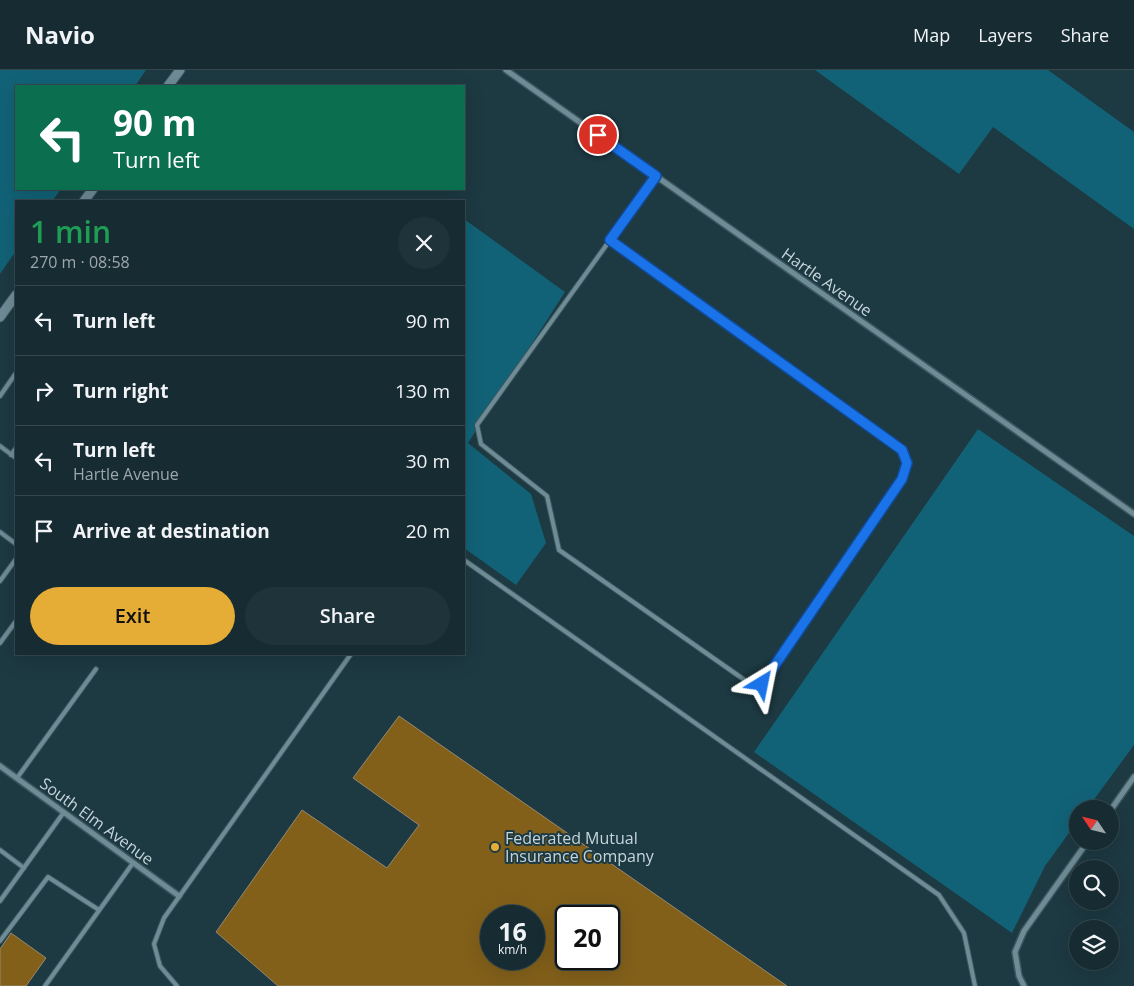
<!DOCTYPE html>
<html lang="en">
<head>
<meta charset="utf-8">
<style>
  :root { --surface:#162b32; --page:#1f333a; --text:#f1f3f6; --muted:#9ea7ac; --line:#35474d; --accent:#e5ad36 }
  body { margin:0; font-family:"Open Sans",sans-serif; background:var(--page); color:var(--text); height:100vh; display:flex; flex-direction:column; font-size:19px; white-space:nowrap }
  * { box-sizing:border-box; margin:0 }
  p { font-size:16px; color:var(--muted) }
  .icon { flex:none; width:28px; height:28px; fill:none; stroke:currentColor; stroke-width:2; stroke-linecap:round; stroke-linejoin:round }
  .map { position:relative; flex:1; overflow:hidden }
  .panel { position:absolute; left:15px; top:130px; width:450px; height:455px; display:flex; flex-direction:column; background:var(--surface); border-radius:0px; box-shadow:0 5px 20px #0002,0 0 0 1px var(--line) }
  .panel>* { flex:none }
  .top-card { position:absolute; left:15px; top:15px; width:450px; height:105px; border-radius:0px; box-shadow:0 5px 20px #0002,0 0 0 1px var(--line); background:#0b6e4f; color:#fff; overflow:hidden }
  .needle { width:32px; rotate:305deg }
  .buttons { position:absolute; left:1069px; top:730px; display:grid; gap:10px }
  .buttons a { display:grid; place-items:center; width:50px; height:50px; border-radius:50%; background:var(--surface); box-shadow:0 5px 20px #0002,0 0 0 1px var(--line); font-size:25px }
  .speed { position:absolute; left:480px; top:835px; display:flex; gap:10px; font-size:25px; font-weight:700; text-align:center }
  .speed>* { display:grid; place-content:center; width:65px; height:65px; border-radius:50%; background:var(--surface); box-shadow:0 5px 20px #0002,0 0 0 1px var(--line); line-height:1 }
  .speed small { font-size:12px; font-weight:400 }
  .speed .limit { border:2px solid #111; border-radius:8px; background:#fff; color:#111 }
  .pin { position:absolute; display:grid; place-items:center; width:42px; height:42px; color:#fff; margin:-21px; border:2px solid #fff; border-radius:50%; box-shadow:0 1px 5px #0007 }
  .me { position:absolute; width:55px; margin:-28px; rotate:35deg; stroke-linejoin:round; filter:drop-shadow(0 0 4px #0008) }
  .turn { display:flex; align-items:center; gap:18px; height:105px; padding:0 15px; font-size:22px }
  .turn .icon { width:65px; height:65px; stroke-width:2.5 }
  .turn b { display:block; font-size:35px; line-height:42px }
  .round { display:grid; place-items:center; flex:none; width:52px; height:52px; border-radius:26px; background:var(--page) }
  .overview { display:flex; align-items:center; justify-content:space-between; height:85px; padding:0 15px }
  h1 { font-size:30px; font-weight:600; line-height:38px; color:#1e9e55 }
  .primary-button { display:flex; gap:10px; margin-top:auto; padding:10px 15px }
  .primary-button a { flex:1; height:58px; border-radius:30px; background:var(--accent); color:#111; font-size:20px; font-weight:600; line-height:58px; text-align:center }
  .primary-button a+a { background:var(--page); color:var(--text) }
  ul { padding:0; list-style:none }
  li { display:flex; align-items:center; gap:15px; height:70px; padding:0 15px; border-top:1px solid var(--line) }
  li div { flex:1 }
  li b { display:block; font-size:19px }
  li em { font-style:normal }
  header { display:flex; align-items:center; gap:30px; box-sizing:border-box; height:70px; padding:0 25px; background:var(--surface); border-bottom:1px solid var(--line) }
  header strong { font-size:24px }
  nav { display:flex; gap:28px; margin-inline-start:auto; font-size:18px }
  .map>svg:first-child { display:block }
  .green { fill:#126277 }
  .building { fill:#82601a; stroke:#968971; fill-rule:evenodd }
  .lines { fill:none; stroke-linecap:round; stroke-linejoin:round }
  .service-casing { stroke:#3e565e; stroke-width:6 }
  .minor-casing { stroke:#3e565e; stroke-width:8 }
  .tertiary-casing { stroke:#3e565e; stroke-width:11 }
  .service { stroke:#6e8c96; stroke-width:4 }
  .minor { stroke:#6e8c96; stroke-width:5 }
  .tertiary { stroke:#6e8c96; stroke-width:9 }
  .route-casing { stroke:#114b97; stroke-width:12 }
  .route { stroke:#1a73e8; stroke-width:9 }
  .poi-dot { fill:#e5ad36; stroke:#1d3942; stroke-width:2 }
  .labels { text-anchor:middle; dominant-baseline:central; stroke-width:4; stroke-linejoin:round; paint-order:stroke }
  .street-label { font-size:16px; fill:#c5d5db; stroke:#1d3942 }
  .poi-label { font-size:16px; fill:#c5d5db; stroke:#1d3942; text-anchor:start }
</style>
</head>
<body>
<header>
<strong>Navio</strong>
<nav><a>Map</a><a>Layers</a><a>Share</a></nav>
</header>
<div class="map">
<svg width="1134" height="916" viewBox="0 0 1134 916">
  <rect width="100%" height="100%" fill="#1d3942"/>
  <g class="green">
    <polygon points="0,0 146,0 135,16 16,16 16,119 61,119 52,131 16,131 16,181 0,204"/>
    <polygon points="815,0 1048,0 1134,62 1134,159 993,57 959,104"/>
    <polygon points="464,149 565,222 468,373 531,424 546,473 516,515 464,478"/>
    <polygon points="978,359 1134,466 1134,675 1087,739 1078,739 1077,752 1045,796 1012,863 754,682"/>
  </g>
  <g class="building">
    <path d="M399 646 787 916H278L216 862 302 740 387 798 419 755 353 708ZM491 846H534V889H491ZM566 846H609V889H566Z"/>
    <polygon points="11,863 46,888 26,916 0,916 0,879"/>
  </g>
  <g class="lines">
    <g class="service-casing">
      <g id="service">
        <polyline points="610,170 477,355 481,374 547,426 559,480 746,611 762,614 902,409 907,393 902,380 610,170 656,106"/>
        <polyline points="0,326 16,303"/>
        <polyline points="0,376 16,388"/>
        <polyline points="11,385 16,378"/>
        <polyline points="0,462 16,474"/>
        <polyline points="464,490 939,825 964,863 975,916"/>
        <polyline points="0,511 16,489"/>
        <polyline points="0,573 16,551"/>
        <polyline points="17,708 96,599"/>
        <polyline points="0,780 24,798"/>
        <polyline points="0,831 64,742"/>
        <polyline points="0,871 48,807 99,840"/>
        <polyline points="45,916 133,793"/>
        <polyline points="177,916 160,896 154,874 164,848 351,584"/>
      </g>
    </g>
    <g class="minor-casing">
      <g id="minor">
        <polyline points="506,0 1134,444"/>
        <polyline points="0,696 179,826"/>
        <polyline points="1110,741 1134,707"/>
        <polyline points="1024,916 1019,906 1015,882 1024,861 1088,771"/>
      </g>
    </g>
    <g class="tertiary-casing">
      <g id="tertiary">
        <polyline points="168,16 180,0"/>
        <polyline points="84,131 93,119"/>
        <polyline points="0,247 16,225"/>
      </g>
    </g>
    <use href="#service" class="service"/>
    <use href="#minor" class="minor"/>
    <use href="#tertiary" class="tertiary"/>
  </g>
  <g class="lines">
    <g class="route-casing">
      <polyline id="route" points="598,65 656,106 610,170 902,380 907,393 902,409 762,614"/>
    </g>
    <use href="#route" class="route"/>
  </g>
  <circle class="poi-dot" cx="495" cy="777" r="5"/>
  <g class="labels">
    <g class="street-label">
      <text transform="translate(827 212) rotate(35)">Hartle Avenue</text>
      <text transform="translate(97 751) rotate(36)">South Elm Avenue</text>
    </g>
    <g class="poi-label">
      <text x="505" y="768">Federated Mutual<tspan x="505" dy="18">Insurance Company</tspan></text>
    </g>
  </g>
</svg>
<div class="buttons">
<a><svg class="needle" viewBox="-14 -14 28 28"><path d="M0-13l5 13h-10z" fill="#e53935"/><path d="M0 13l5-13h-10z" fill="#9ea7ac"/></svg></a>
<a><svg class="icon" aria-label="search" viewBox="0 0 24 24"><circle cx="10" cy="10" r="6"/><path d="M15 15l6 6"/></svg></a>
<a><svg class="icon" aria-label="layers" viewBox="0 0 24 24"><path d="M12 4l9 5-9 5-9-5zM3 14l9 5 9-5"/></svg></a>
</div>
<div class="speed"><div>16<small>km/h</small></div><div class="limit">20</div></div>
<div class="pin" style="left:598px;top:65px;background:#d93025"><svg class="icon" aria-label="arrive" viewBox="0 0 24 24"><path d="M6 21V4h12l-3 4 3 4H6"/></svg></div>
<svg class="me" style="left:762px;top:614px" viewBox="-20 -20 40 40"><path d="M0-17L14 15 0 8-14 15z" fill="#1a73e8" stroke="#fff" stroke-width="4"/></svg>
<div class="top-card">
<div class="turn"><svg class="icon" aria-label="left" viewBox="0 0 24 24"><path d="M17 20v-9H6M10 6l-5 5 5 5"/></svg><div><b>90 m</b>Turn left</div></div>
</div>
<section class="panel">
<div class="overview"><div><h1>1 min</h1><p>270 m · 08:58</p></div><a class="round"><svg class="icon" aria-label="close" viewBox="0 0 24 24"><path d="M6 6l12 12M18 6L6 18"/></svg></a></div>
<ul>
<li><svg class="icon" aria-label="left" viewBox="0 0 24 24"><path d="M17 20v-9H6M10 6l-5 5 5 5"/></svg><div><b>Turn left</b></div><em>90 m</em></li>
<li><svg class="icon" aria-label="right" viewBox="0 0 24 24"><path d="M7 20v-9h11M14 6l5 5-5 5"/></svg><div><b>Turn right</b></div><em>130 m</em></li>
<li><svg class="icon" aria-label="left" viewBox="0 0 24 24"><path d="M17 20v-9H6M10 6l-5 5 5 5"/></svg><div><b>Turn left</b><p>Hartle Avenue</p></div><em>30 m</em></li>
<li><svg class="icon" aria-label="arrive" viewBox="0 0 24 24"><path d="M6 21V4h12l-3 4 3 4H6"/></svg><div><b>Arrive at destination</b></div><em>20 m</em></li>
</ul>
<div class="primary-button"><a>Exit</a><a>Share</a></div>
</section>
</div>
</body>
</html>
